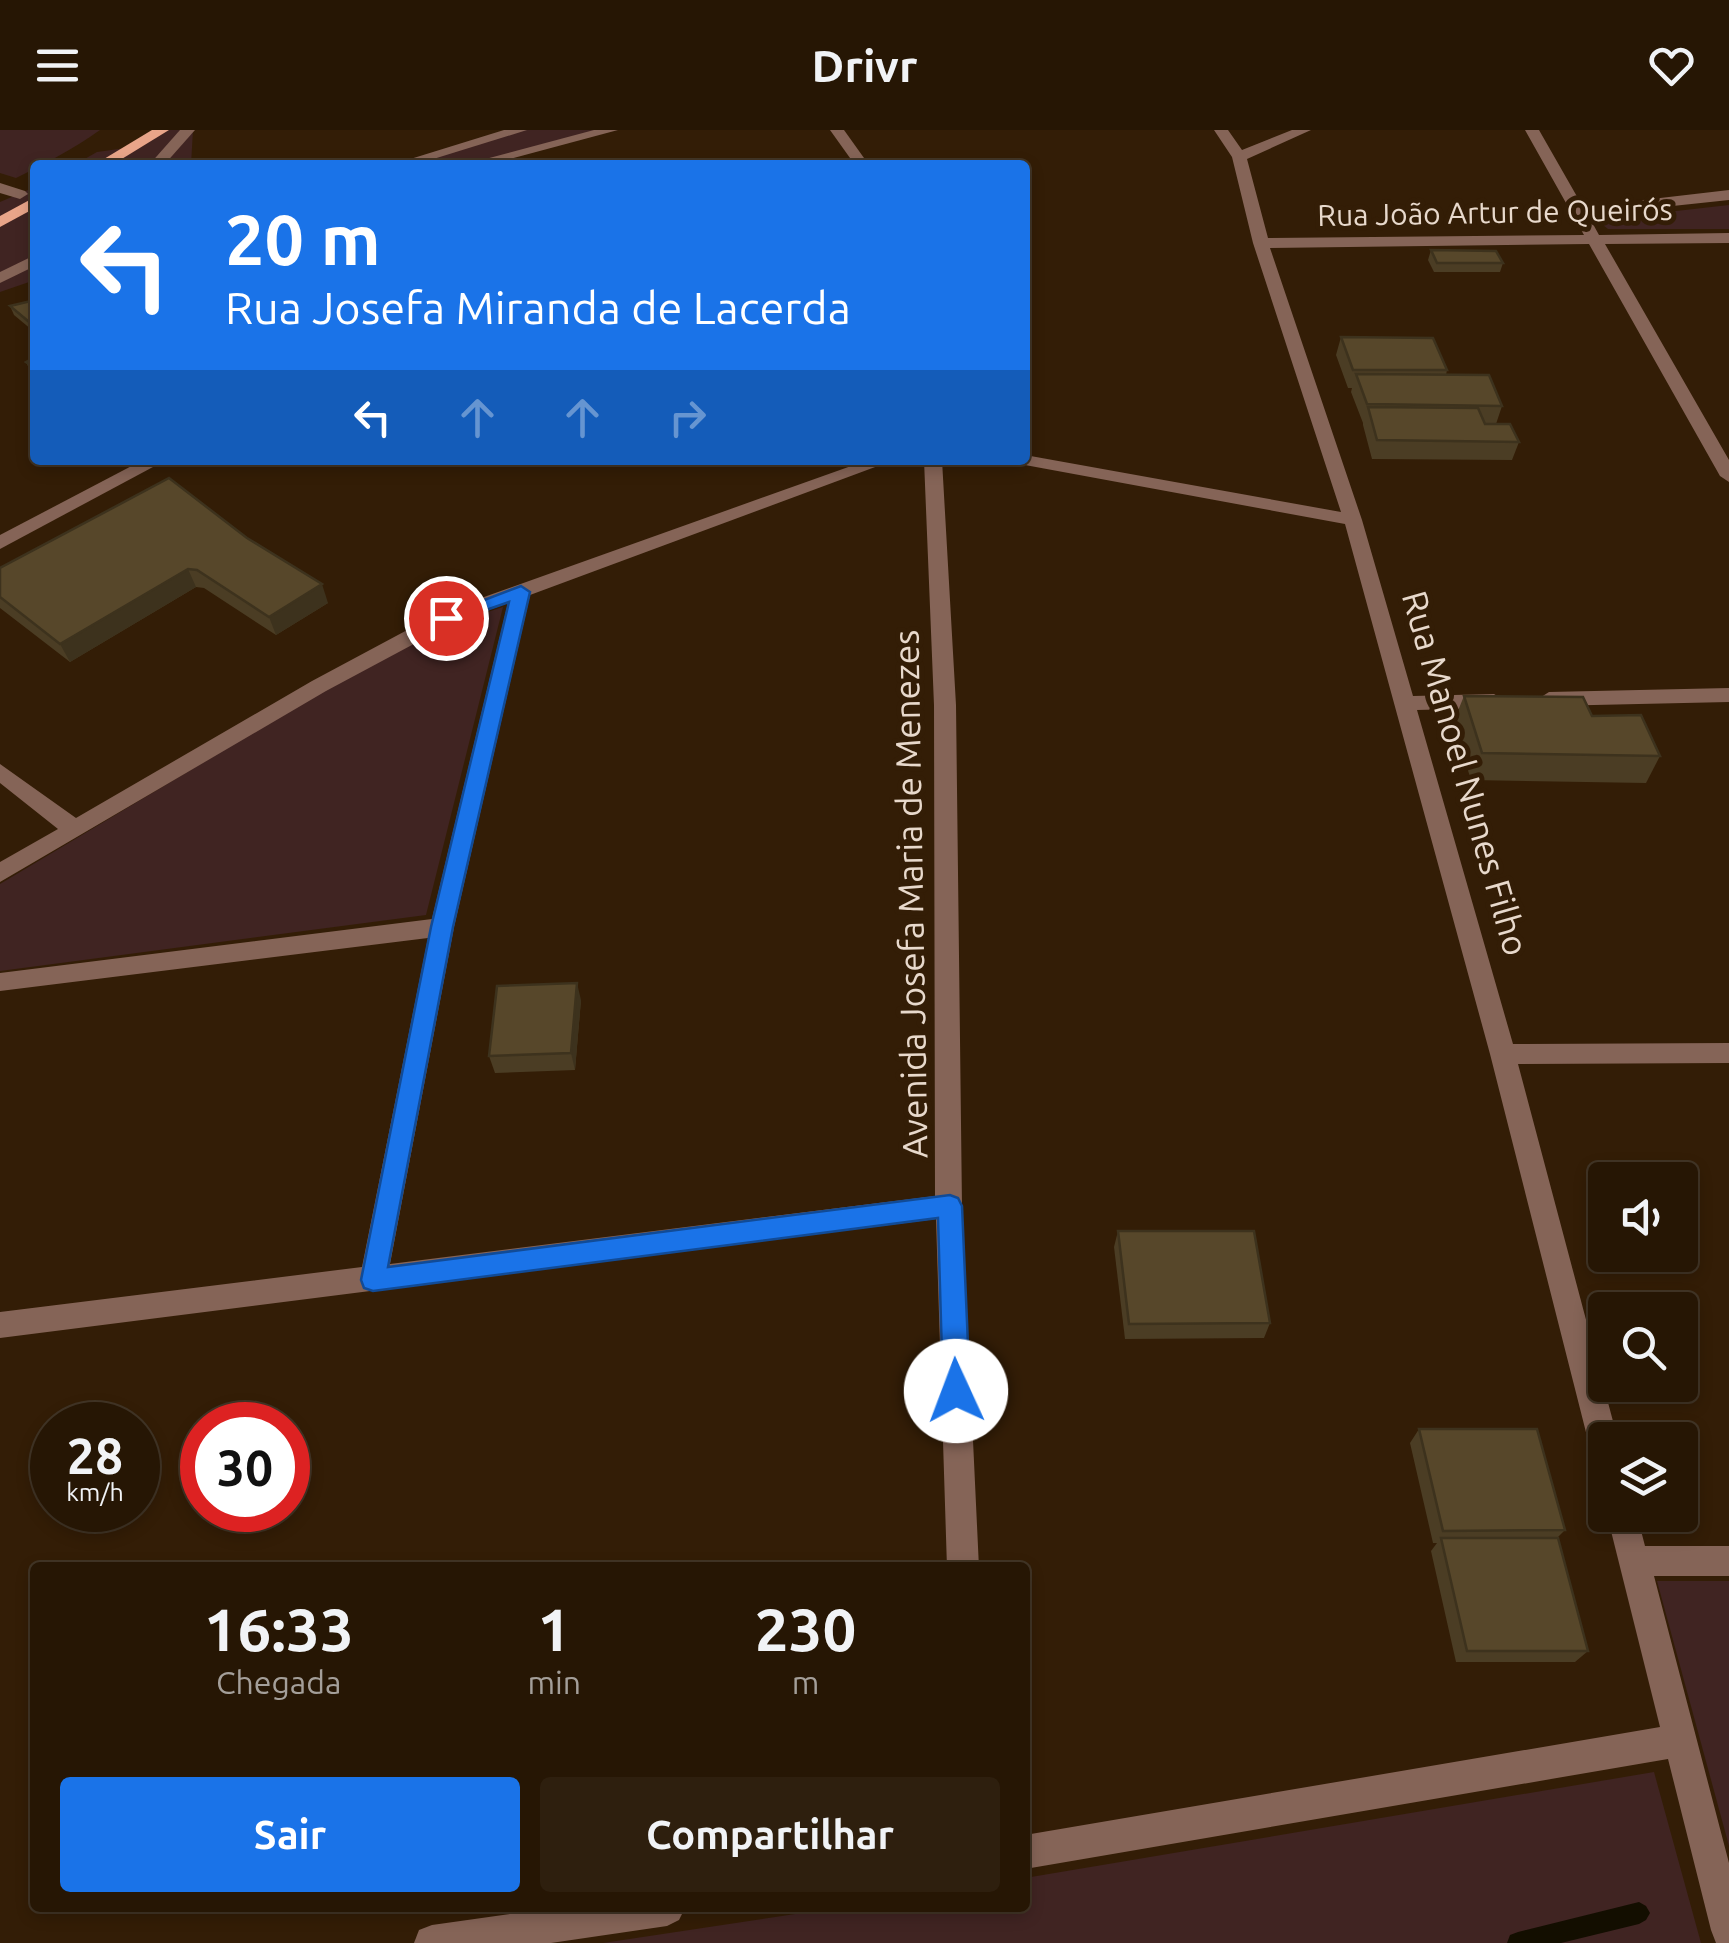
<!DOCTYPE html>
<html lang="pt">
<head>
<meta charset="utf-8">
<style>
  :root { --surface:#261604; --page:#2e1f0e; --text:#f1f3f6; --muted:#a49f9a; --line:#423526; --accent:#1a73e8 }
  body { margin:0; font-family:Ubuntu,sans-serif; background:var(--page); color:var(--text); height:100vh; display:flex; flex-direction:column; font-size:38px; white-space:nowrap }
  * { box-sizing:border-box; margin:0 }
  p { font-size:32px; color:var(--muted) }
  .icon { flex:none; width:55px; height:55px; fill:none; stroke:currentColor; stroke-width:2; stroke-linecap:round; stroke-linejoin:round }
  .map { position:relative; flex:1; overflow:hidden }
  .side { position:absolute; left:30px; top:1432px; width:1000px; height:350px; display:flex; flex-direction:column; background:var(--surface); border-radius:10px; box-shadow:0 5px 15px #0003,0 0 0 2px var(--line) }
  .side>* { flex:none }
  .guide { position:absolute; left:30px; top:30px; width:1000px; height:305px; border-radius:10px; box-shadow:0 5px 15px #0003,0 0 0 2px var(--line); background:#1a73e8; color:#fff; overflow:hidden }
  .fabs { position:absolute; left:1588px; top:1032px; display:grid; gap:20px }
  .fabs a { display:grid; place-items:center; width:110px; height:110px; border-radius:10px; background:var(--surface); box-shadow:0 5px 15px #0003,0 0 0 2px var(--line); font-size:50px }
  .speed { position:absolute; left:30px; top:1272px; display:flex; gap:20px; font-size:50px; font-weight:700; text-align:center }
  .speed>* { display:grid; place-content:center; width:130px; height:130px; border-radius:50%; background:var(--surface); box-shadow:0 5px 15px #0003,0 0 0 2px var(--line); line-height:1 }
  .speed small { font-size:25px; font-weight:400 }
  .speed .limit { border:15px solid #d22; background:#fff; color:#111 }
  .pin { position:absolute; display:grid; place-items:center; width:85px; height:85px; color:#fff; margin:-42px; border:5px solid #fff; border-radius:50%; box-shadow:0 2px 10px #0007 }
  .me { position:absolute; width:110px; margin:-55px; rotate:358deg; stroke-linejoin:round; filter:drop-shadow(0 0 8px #0008) }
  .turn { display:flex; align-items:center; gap:35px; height:210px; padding:0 30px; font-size:45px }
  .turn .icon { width:130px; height:130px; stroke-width:2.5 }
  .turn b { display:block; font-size:70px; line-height:85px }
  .lanes { display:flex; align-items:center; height:95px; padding:0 30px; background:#0003; justify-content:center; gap:50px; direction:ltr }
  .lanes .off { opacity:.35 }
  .eta { display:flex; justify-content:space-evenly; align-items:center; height:170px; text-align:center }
  .eta b { font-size:60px; font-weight:700; line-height:70px }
  .button { display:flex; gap:20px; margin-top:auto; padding:20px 30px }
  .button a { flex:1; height:115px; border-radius:10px; background:var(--accent); color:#fff; font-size:40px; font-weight:700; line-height:115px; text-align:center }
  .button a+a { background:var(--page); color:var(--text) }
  header { display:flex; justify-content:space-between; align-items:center; height:130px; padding:0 30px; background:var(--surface); font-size:45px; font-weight:700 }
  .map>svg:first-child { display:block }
  .green { fill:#402422 }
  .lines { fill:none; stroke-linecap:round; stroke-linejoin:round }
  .stream { fill:#130e00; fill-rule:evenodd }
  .minor { fill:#856457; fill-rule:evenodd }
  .major { fill:#e9a589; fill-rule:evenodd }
  .wall { fill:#4b3d24 }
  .shaded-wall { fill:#3d321d }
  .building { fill:#57472a; stroke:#3d321d; stroke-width:2.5 }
  .route { fill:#1a73e8; stroke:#114b97; stroke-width:2.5 }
  .labels { text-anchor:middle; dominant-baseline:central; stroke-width:10; stroke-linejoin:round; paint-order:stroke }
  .far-street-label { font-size:30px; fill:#e8d9cc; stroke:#331d06 }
  .street-label { font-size:35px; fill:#e8d9cc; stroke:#331d06 }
</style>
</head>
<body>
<header><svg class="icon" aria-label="menu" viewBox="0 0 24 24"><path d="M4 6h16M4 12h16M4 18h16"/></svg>Drivr<svg class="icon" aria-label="heart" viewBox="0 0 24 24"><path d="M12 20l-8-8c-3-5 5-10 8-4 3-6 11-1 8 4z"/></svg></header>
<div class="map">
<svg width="1729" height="1813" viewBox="0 0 1729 1813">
  <rect width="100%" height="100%" fill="#331d06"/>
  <g class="green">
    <path d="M0 0H100C72 20 44 34 16 48L0 43Z"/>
    <polygon points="162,0 193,0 191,35 74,35 97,22 133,17"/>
    <polygon points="520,0 611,0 470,35 398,35"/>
    <polygon points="35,57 35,150 0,162 0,72"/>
    <polygon points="1729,75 1729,99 1608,99 1597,90"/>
    <polygon points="503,477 426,785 0,841 0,754 331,556 448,495"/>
    <polygon points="1657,1451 1729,1451 1729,1716"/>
    <polygon points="1654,1642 1701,1813 603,1813 835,1778 1025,1778 1025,1748"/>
  </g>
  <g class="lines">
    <polygon class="stream" points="1639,1772 1646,1776 1650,1783 1646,1790 1639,1794 1561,1813 1507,1813 1510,1805 1518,1802"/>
    <g class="minor">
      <polygon points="180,0 195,0 164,35 149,35"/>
      <polygon points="504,0 527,0 414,35 391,35"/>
      <polygon points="594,0 618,0 488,35 463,35"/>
      <polygon points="830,0 844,0 869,35 855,35"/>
      <polygon points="1214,0 1228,0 1242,20 1292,0 1311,0 1247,29 1268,108 1584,105 1525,0 1539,0 1583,77 1729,60 1729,70 1588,85 1599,105 1729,103 1729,113 1605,114 1729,330 1729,352 1720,346 1589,114 1270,118 1362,390 1413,566 1494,564 1505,571 1494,578 1417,580 1513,914 1729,913 1729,933 1518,934 1618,1310 1605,1310 1605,1332 1594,1328 1590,1318 1490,924 1345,394 1025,335 1016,330 1025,330 1025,325 1341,382 1253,113 1232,27"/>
      <polygon points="0,53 25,61 28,64 20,69 0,63"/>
      <polygon points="35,125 35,136 0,153 0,142"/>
      <polygon points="143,330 166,330 0,419 0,405"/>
      <polygon points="868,330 894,330 530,465 454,797 390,1134 935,1066 934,575 924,330 942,330 956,575 962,1076 979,1438 947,1438 936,1089 0,1208 0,1182 362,1137 428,808 0,861 0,843 432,789 508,473 453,493 326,561 0,752 0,732 58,699 0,653 0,634 76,688 312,551 439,483"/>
      <polygon points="1729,558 1729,572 1549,576 1538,569 1549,562"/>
      <polygon points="1607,1385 1637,1385 1645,1416 1729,1416 1729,1446 1654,1446 1729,1733 1729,1813 1716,1813 1711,1800 1668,1629 1025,1739 1025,1705 1660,1597"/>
      <polygon points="552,1778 685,1778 679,1790 667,1796 551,1813 414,1813 419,1800 432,1795"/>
    </g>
    <g class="major">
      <polygon points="152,0 169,0 112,35 94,35"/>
      <polygon points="35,67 35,78 0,97 0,86"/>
    </g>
  </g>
  <g class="wall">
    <polygon points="1431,120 1503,133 1500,142 1434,142 1428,130"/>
    <polygon points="35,170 32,200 14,185 10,176"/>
    <polygon points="1341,207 1447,240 1446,245 1502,276 1496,294 1519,312 1512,330 1372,329 1363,295 1363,293 1351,262 1352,258 1348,258 1336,225"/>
    <polygon points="35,227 35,251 26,232"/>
    <polygon points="169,348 328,473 276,505 204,458 196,457 70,532 0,478 0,438"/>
    <polygon points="1464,566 1592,586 1660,626 1646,653 1471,650 1453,593"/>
    <polygon points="581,870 575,940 495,943 489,926"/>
    <polygon points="1118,1101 1270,1193 1264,1208 1125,1209 1114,1117"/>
    <polygon points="1419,1299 1565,1400 1557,1408 1588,1521 1575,1532 1456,1532 1431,1421 1437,1413 1433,1413 1410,1313"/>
  </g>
  <g class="shaded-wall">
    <polygon points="35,189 35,199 32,200 28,191"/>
    <polygon points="188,439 196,457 70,532 60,514"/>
    <polygon points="322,454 328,473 276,505 269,487"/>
    <polygon points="577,853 581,870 575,940 571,923"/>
  </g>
  <g class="building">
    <polygon points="1431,120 1496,121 1503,133 1437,133"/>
    <polygon points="35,170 35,189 28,191 10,176"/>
    <polygon points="1341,207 1433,208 1447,240 1353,240"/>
    <polygon points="35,227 35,238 26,232"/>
    <polygon points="1356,244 1489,245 1502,276 1367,274"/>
    <polygon points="1368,277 1478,278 1485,294 1510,294 1519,312 1377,310"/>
    <polygon points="169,348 247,408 322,454 269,487 197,440 188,439 60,514 0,467 0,438"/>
    <polygon points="1464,566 1583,567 1592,586 1641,585 1660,626 1482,623"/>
    <polygon points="577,853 571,923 489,926 497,856"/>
    <polygon points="1118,1101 1254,1101 1270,1193 1129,1194"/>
    <polygon points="1419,1299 1537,1299 1565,1400 1443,1401"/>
    <polygon points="1441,1408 1558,1408 1588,1521 1467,1521"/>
  </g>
  <polygon class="route" points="521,456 530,462 453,797 388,1137 950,1065 958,1068 962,1076 970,1261 966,1270 956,1274 947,1270 943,1261 938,1088 373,1161 364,1158 361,1150 431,797 509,472 446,494 437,488"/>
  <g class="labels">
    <g class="far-street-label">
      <text transform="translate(1495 82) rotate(-1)">Rua João Artur de Queirós</text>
    </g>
    <g class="street-label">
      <text transform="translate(1466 643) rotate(74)">Rua Manoel Nunes Filho</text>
      <text transform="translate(910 764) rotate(-91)">Avenida Josefa Maria de Menezes</text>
    </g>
  </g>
</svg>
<div class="fabs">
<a><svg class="icon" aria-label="sound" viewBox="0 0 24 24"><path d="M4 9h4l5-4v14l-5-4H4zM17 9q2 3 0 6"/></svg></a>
<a><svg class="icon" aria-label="search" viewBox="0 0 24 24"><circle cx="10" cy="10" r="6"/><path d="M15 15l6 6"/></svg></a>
<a><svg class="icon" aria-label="layers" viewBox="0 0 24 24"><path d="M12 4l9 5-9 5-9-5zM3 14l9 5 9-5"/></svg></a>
</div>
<div class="speed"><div>28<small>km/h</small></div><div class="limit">30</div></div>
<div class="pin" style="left:446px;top:488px;background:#d93025"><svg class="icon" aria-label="arrive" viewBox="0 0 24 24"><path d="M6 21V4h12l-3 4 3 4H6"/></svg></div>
<svg class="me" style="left:956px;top:1261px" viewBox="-20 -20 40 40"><circle r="19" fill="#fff"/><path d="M0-13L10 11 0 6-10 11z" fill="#1a73e8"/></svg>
<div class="guide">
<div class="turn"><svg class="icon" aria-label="left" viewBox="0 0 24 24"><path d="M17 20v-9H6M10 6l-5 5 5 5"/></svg><div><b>20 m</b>Rua Josefa Miranda de Lacerda</div></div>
<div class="lanes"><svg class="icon" aria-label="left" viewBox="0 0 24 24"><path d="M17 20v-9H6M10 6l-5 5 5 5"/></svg><svg class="icon off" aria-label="ahead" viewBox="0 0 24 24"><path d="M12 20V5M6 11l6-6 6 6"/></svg><svg class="icon off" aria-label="ahead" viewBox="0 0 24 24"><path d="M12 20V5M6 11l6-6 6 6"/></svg><svg class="icon off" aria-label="right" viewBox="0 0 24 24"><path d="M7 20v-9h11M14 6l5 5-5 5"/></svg></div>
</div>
<section class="side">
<div class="eta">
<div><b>16:33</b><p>Chegada</p></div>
<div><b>1</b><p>min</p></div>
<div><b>230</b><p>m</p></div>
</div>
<div class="button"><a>Sair</a><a>Compartilhar</a></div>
</section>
</div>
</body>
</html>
